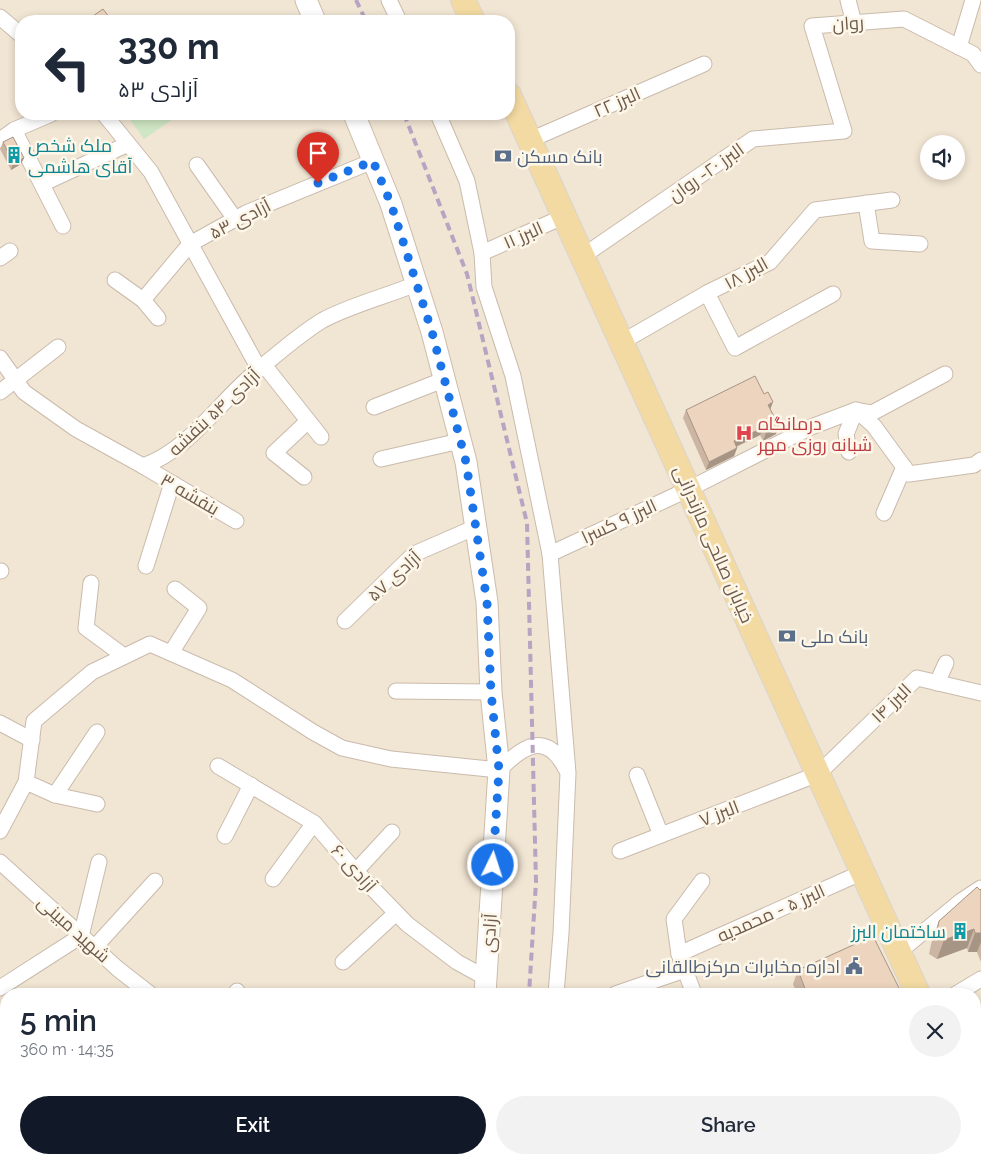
<!DOCTYPE html>
<html lang="en">
<head>
<meta charset="utf-8">
<style>
  :root { --surface:#fff; --page:#f2f2f3; --text:#1f2937; --muted:#747a83; --accent:#111827 }
  body { margin:0; font-family:Raleway,Cairo,sans-serif; background:var(--page); color:var(--text); height:100vh; display:flex; flex-direction:column; font-size:19px; white-space:nowrap }
  * { box-sizing:border-box; margin:0 }
  p { font-size:16px; color:var(--muted) }
  .icon { flex:none; width:28px; height:28px; fill:none; stroke:currentColor; stroke-width:2; stroke-linecap:round; stroke-linejoin:round }
  .map { position:relative; flex:1; overflow:hidden }
  .details { position:absolute; left:0px; top:988px; width:981px; height:176px; display:flex; flex-direction:column; background:var(--surface); border-radius:20px 20px 0 0; box-shadow:0 2px 8px #0003 }
  .details>* { flex:none }
  .top-card { position:absolute; left:15px; top:15px; width:500px; height:105px; border-radius:20px; box-shadow:0 2px 8px #0003; background:#fff; color:var(--text); overflow:hidden }
  .tools { position:absolute; left:920px; top:135px; display:grid; gap:10px }
  .tools a { display:grid; place-items:center; width:45px; height:45px; border-radius:50%; background:var(--surface); box-shadow:0 2px 8px #0003; font-size:25px }
  .pin { position:absolute; display:grid; place-items:center; width:42px; height:42px; color:#fff; margin:-51px -21px; border-radius:50% 50% 50% 0; rotate:-45deg; box-shadow:0 0 5px #0007 }
  .pin .icon { rotate:45deg }
  .me { position:absolute; width:55px; margin:-28px; rotate:4deg; stroke-linejoin:round; filter:drop-shadow(0 0 4px #0008) }
  .turn { display:flex; align-items:center; gap:18px; height:105px; padding:0 20px; font-size:22px }
  .turn .icon { width:65px; height:65px; stroke-width:2.5 }
  .turn b { display:block; font-size:35px; line-height:42px }
  .round { display:grid; place-items:center; flex:none; width:52px; height:52px; border-radius:26px; background:var(--page) }
  .summary { display:flex; align-items:center; justify-content:space-between; height:85px; padding:0 20px }
  h1 { font-size:30px; font-weight:600; line-height:38px }
  .primary-button { display:flex; gap:10px; margin-top:auto; padding:10px 20px }
  .primary-button a { flex:1; height:58px; border-radius:30px; background:var(--accent); color:#fff; font-size:20px; font-weight:600; line-height:58px; text-align:center }
  .primary-button a+a { background:var(--page); color:var(--text) }
  .map>svg:first-child { display:block }
  .residential { fill:#f1e5d3; fill-rule:evenodd }
  .green { fill:#cfe6c4 }
  .lines { fill:none; stroke-linecap:round; stroke-linejoin:round }
  .minor-casing { stroke:#cabbac; stroke-width:17 }
  .secondary-casing { stroke:#cdbcaa; stroke-width:23 }
  .primary-casing { stroke:#dad4d0; stroke-width:26 }
  .minor { stroke:#fff; stroke-width:15 }
  .secondary { stroke:#fff; stroke-width:21 }
  .primary { stroke:#f3daa2; stroke-width:24 }
  .rail { stroke:#b6a4c2; stroke-width:4; stroke-dasharray:8 5; stroke-linecap:butt }
  .wall { fill:#ccb6a3 }
  .shaded-wall { fill:#a69485 }
  .building { fill:#edd4be; stroke:#a69485 }
  .route { stroke:#1a73e8; stroke-width:9; stroke-dasharray:0 16.2 }
  .labels { text-anchor:middle; dominant-baseline:central; stroke-width:5; stroke-linejoin:round; paint-order:stroke }
  .street-label { font-size:18px; fill:#705b4c; stroke:#fdf7ea }
  .culture-label { font-size:18px; fill:#0d838f; stroke:#fdf7ea; text-anchor:start }
  .service-label { font-size:18px; fill:#4e5e75; stroke:#fdf7ea; text-anchor:start }
  .health-label { font-size:18px; fill:#be3a42; stroke:#fdf7ea; text-anchor:start }
</style>
</head>
<body>
<div class="map">
<svg width="981" height="1163" viewBox="0 0 981 1163">
  <rect width="100%" height="100%" fill="#faf3e4"/>
  <path class="residential" d="M0 0H981V1163H0ZM21 21H509V114H21ZM929 144H956V171H929ZM6 994H975V1158H6Z"/>
  <polygon class="green" points="126,114 180,114 144,139"/>
  <g class="lines">
    <g class="minor-casing">
      <g id="minor">
        <polyline points="389,0 399,21"/>
        <polyline points="848,0 854,23"/>
        <polyline points="0,17 21,35"/>
        <polyline points="959,47 973,0"/>
        <polyline points="51,114 14,130 63,226"/>
        <polyline points="104,114 151,172 259,369"/>
        <polyline points="438,114 467,181 482,253 484,287 513,376 550,554 568,773 561,933 556,994"/>
        <polyline points="0,140 14,130"/>
        <polyline points="530,140 704,64"/>
        <polyline points="197,165 235,219"/>
        <polyline points="42,184 128,144"/>
        <polyline points="866,203 872,241 920,244"/>
        <polyline points="482,253 565,216"/>
        <polyline points="583,256 753,139 844,131 812,26 904,19 973,54 981,65"/>
        <polyline points="0,258 10,251"/>
        <polyline points="115,280 143,300"/>
        <polyline points="707,293 735,348 833,294"/>
        <polyline points="158,318 143,300 190,244 246,213 373,161"/>
        <polyline points="622,342 707,293 770,262 815,210 892,200"/>
        <path d="M0 358 24 392 76 429 143 466C191 449 220 400 259 369 277 354 304 331 323 320 351 305 387 296 416 284"/>
        <polyline points="264,365 321,437"/>
        <polyline points="0,392 58,347"/>
        <polyline points="374,407 443,380"/>
        <polyline points="849,452 846,434 856,410 872,413 945,374"/>
        <polyline points="381,459 460,441"/>
        <polyline points="143,466 236,521"/>
        <polyline points="304,477 274,453 308,421"/>
        <polyline points="884,513 904,467"/>
        <polyline points="550,554 689,489 811,427 856,410 874,426 909,474 974,465 981,460"/>
        <polyline points="146,566 172,483"/>
        <polyline points="0,571 1,571"/>
        <polyline points="91,583 86,628 124,656"/>
        <polyline points="345,621 414,554 476,527"/>
        <polyline points="171,653 199,608 175,589"/>
        <polyline points="937,683 946,663"/>
        <polyline points="396,691 491,692"/>
        <polyline points="0,723 32,740"/>
        <polyline points="218,766 314,823 350,865 407,924 457,962 486,978"/>
        <polyline points="637,775 661,835"/>
        <polyline points="26,782 55,795 97,804"/>
        <polyline points="55,795 97,732"/>
        <path d="M0 831 26 782 34 721 92 672 150 644 232 680 313 732 342 748 391 759 499 770C523 746 546 730 566 769"/>
        <polyline points="225,836 251,785"/>
        <polyline points="620,851 818,774 917,678 981,693"/>
        <polyline points="0,862 118,969 150,994"/>
        <polyline points="356,871 392,832"/>
        <polyline points="273,879 314,823"/>
        <polyline points="94,948 155,881"/>
        <polyline points="899,952 961,901 981,888"/>
        <polyline points="679,954 863,872"/>
        <polyline points="343,962 396,913"/>
        <polyline points="0,988 81,936 99,862"/>
        <polyline points="237,994 237,991"/>
        <polyline points="615,994 685,970"/>
        <polyline points="694,994 679,954 674,919 702,881"/>
        <polyline points="956,994 981,979"/>
        <polyline points="21,1158 22,1163"/>
        <polyline points="361,1158 365,1163"/>
        <polyline points="758,1158 760,1163"/>
        <polyline points="53,1163 78,1158"/>
        <polyline points="205,1163 207,1158"/>
        <polyline points="543,1163 544,1158"/>
      </g>
    </g>
    <g class="secondary-casing">
      <g id="secondary">
        <polyline points="306,0 315,21"/>
        <polyline points="354,114 391,204 432,332 466,462 487,602 491,692 499,770 485,994"/>
        <polyline points="975,1126 981,1123"/>
        <polyline points="584,1158 596,1163"/>
        <polyline points="476,1163 476,1158"/>
        <polyline points="886,1163 899,1158"/>
      </g>
    </g>
    <g class="primary-casing">
      <g id="primary">
        <polyline points="463,0 473,21"/>
        <polyline points="509,95 918,994"/>
        <polyline points="975,1140 981,1155"/>
      </g>
    </g>
    <use href="#minor" class="minor"/>
    <use href="#secondary" class="secondary"/>
    <use href="#primary" class="primary"/>
    <g class="rail">
      <polyline points="356,0 366,21"/>
      <polyline points="404,114 467,274 527,523 536,882 529,994"/>
      <polyline points="520,1163 521,1158"/>
    </g>
  </g>
  <g class="wall">
    <polygon points="3,142 24,158 21,164 11,170 0,149"/>
    <polygon points="770,409 776,434 763,441 760,435 736,447 737,448 734,456 706,470 683,418 686,410"/>
    <polygon points="981,889 981,962 977,952 968,952 967,948 937,959 929,954 932,940 939,921"/>
    <polygon points="798,970 898,994 797,994 793,984"/>
    <polygon points="981,1007 981,1074 975,1059 975,1010"/>
  </g>
  <g class="shaded-wall">
    <polygon points="24,158 21,164 11,170 13,163"/>
    <polygon points="773,402 770,410 768,405"/>
    <polygon points="779,426 776,434 763,441 766,433"/>
    <polygon points="763,428 760,435 731,449 734,441"/>
    <polygon points="737,448 734,456 706,470 709,462"/>
    <polygon points="974,929 967,948 937,959 944,940"/>
    <polygon points="975,933 981,933 981,942 977,952 968,952"/>
    <polygon points="900,990 898,994 892,994"/>
  </g>
  <g class="building">
    <polygon points="103,9 112,21 86,21"/>
    <polygon points="13,137 24,158 13,163 3,142"/>
    <polygon points="755,376 764,394 768,392 773,402 768,405 779,426 766,433 763,428 734,441 737,448 709,462 686,410"/>
    <polygon points="977,887 980,890 981,889 981,933 975,933 974,929 944,940 936,935 939,921"/>
    <polygon points="873,936 900,990 892,994 807,994 798,970"/>
    <polygon points="981,1007 981,1049 975,1034 975,1010"/>
    <polygon points="975,1148 981,1154 981,1163 879,1163 885,1160 895,1161 905,1158 975,1158"/>
  </g>
  <g class="lines">
    <polyline class="route" points="318,183 373,161 391,204 432,332 466,462 487,602 491,692 499,770 493,865"/>
  </g>
  <defs>
    <g id="building-bare" transform="scale(1.35)"><path d="M-4-6H4V6H1V3H-1V6H-4ZM-2.5-4.3h1.7v1.8h-1.7ZM.8-4.3h1.7v1.8H.8ZM-2.5-1h1.7V.8h-1.7ZM.8-1h1.7V.8H.8Z" fill="#0f9aa8" stroke="#fdf7ea" stroke-width="2.5" paint-order="stroke"/></g>
    <g id="bank-bare" transform="scale(1.35)"><path d="M-6-4H6V4H-6ZM0-2.3a2.3 2.3 0 1 0 0 4.6a2.3 2.3 0 1 0 0-4.6Z" fill="#5c6f8a" stroke="#fdf7ea" stroke-width="2.5" paint-order="stroke"/></g>
    <g id="hospital-bare" transform="scale(1.35)"><path d="M-5-5h3v3.5h4V-5h3V5h-3V1.5h-4V5h-3Z" fill="#e0444e" stroke="#fdf7ea" stroke-width="2.5" paint-order="stroke"/></g>
    <g id="civic-bare" transform="scale(1.35)"><path d="M-.6-6.5H3V-4.5H.6V-3L4-1V1h2V6H-6V1h2V-1L-.6-3ZM-1.2 2.5V6h2.4V2.5Z" fill="#5c6f8a" stroke="#fdf7ea" stroke-width="2.5" paint-order="stroke"/></g>
  </defs>
  <g fill-rule="evenodd">
    <use href="#building-bare" x="14" y="155"/>
    <use href="#bank-bare" x="503" y="156"/>
    <use href="#hospital-bare" x="744" y="433"/>
    <use href="#bank-bare" x="787" y="636"/>
    <use href="#building-bare" x="960" y="931"/>
    <use href="#civic-bare" x="854" y="966"/>
  </g>
  <g class="labels">
    <g class="street-label">
      <text transform="translate(848 23) rotate(-4)">روان</text>
      <text transform="translate(617 102) rotate(-24)">البرز ۲۲</text>
      <text transform="translate(706 172) rotate(-35)">البرز ۲۰- روان</text>
      <text transform="translate(240 219) rotate(-27)">آزادی ۵۳</text>
      <text transform="translate(523 235) rotate(-24)">البرز ۱۱</text>
      <text transform="translate(746 273) rotate(-29)">البرز ۱۸</text>
      <text transform="translate(214 412) rotate(-43)">آزادی ۵۴ بنفشه</text>
      <text transform="translate(190 494) rotate(30)">بنفشه ۳</text>
      <text transform="translate(619 521) rotate(-25)">البرز ۹ کسرا</text>
      <text transform="translate(714 544) rotate(66)">خیابان صالحی مازندرانی</text>
      <text transform="translate(394 576) rotate(-42)">آزادی ۵۷</text>
      <text transform="translate(891 703) rotate(-44)">البرز ۱۴</text>
      <text transform="translate(719 813) rotate(-21)">البرز ۷</text>
      <text transform="translate(354 868) rotate(48)">آزادی ۶۰</text>
      <text transform="translate(771 913) rotate(-24)">البرز ۵ - محمدیه</text>
      <text transform="translate(74 929) rotate(42)">شهید مبینی</text>
      <text transform="translate(489 933) rotate(-86)">آزادی</text>
    </g>
    <g class="culture-label">
      <text x="28" y="145">ملک شخص<tspan x="28" dy="21">آقای هاشمی</tspan></text>
      <text x="946" y="931" text-anchor="end">ساختمان البرز</text>
    </g>
    <g class="service-label">
      <text x="517" y="156">بانک مسکن</text>
      <text x="801" y="636">بانک ملی</text>
      <text x="840" y="966" text-anchor="end">اداره مخابرات مرکزطالقانی</text>
    </g>
    <g class="health-label">
      <text x="758" y="423">درمانگاه<tspan x="758" dy="21">شبانه روزی مهر</tspan></text>
    </g>
  </g>
</svg>
<div class="tools">
<a><svg class="icon" aria-label="sound" viewBox="0 0 24 24"><path d="M4 9h4l5-4v14l-5-4H4zM17 9q2 3 0 6"/></svg></a>
</div>
<div class="pin" style="left:318px;top:183px;background:#d93025"><svg class="icon" aria-label="arrive" viewBox="0 0 24 24"><path d="M6 21V4h12l-3 4 3 4H6"/></svg></div>
<svg class="me" style="left:493px;top:865px" viewBox="-20 -20 40 40"><circle r="17" fill="#1a73e8" stroke="#fff" stroke-width="3"/><path d="M0-11L8 9 0 5-8 9z" fill="#fff"/></svg>
<div class="top-card">
<div class="turn"><svg class="icon" aria-label="left" viewBox="0 0 24 24"><path d="M17 20v-9H6M10 6l-5 5 5 5"/></svg><div><b>330 m</b>آزادی ۵۳</div></div>
</div>
<section class="details">
<div class="summary"><div><h1>5 min</h1><p>360 m · 14:35</p></div><a class="round"><svg class="icon" aria-label="close" viewBox="0 0 24 24"><path d="M6 6l12 12M18 6L6 18"/></svg></a></div>
<div class="primary-button"><a>Exit</a><a>Share</a></div>
</section>
</div>
</body>
</html>
